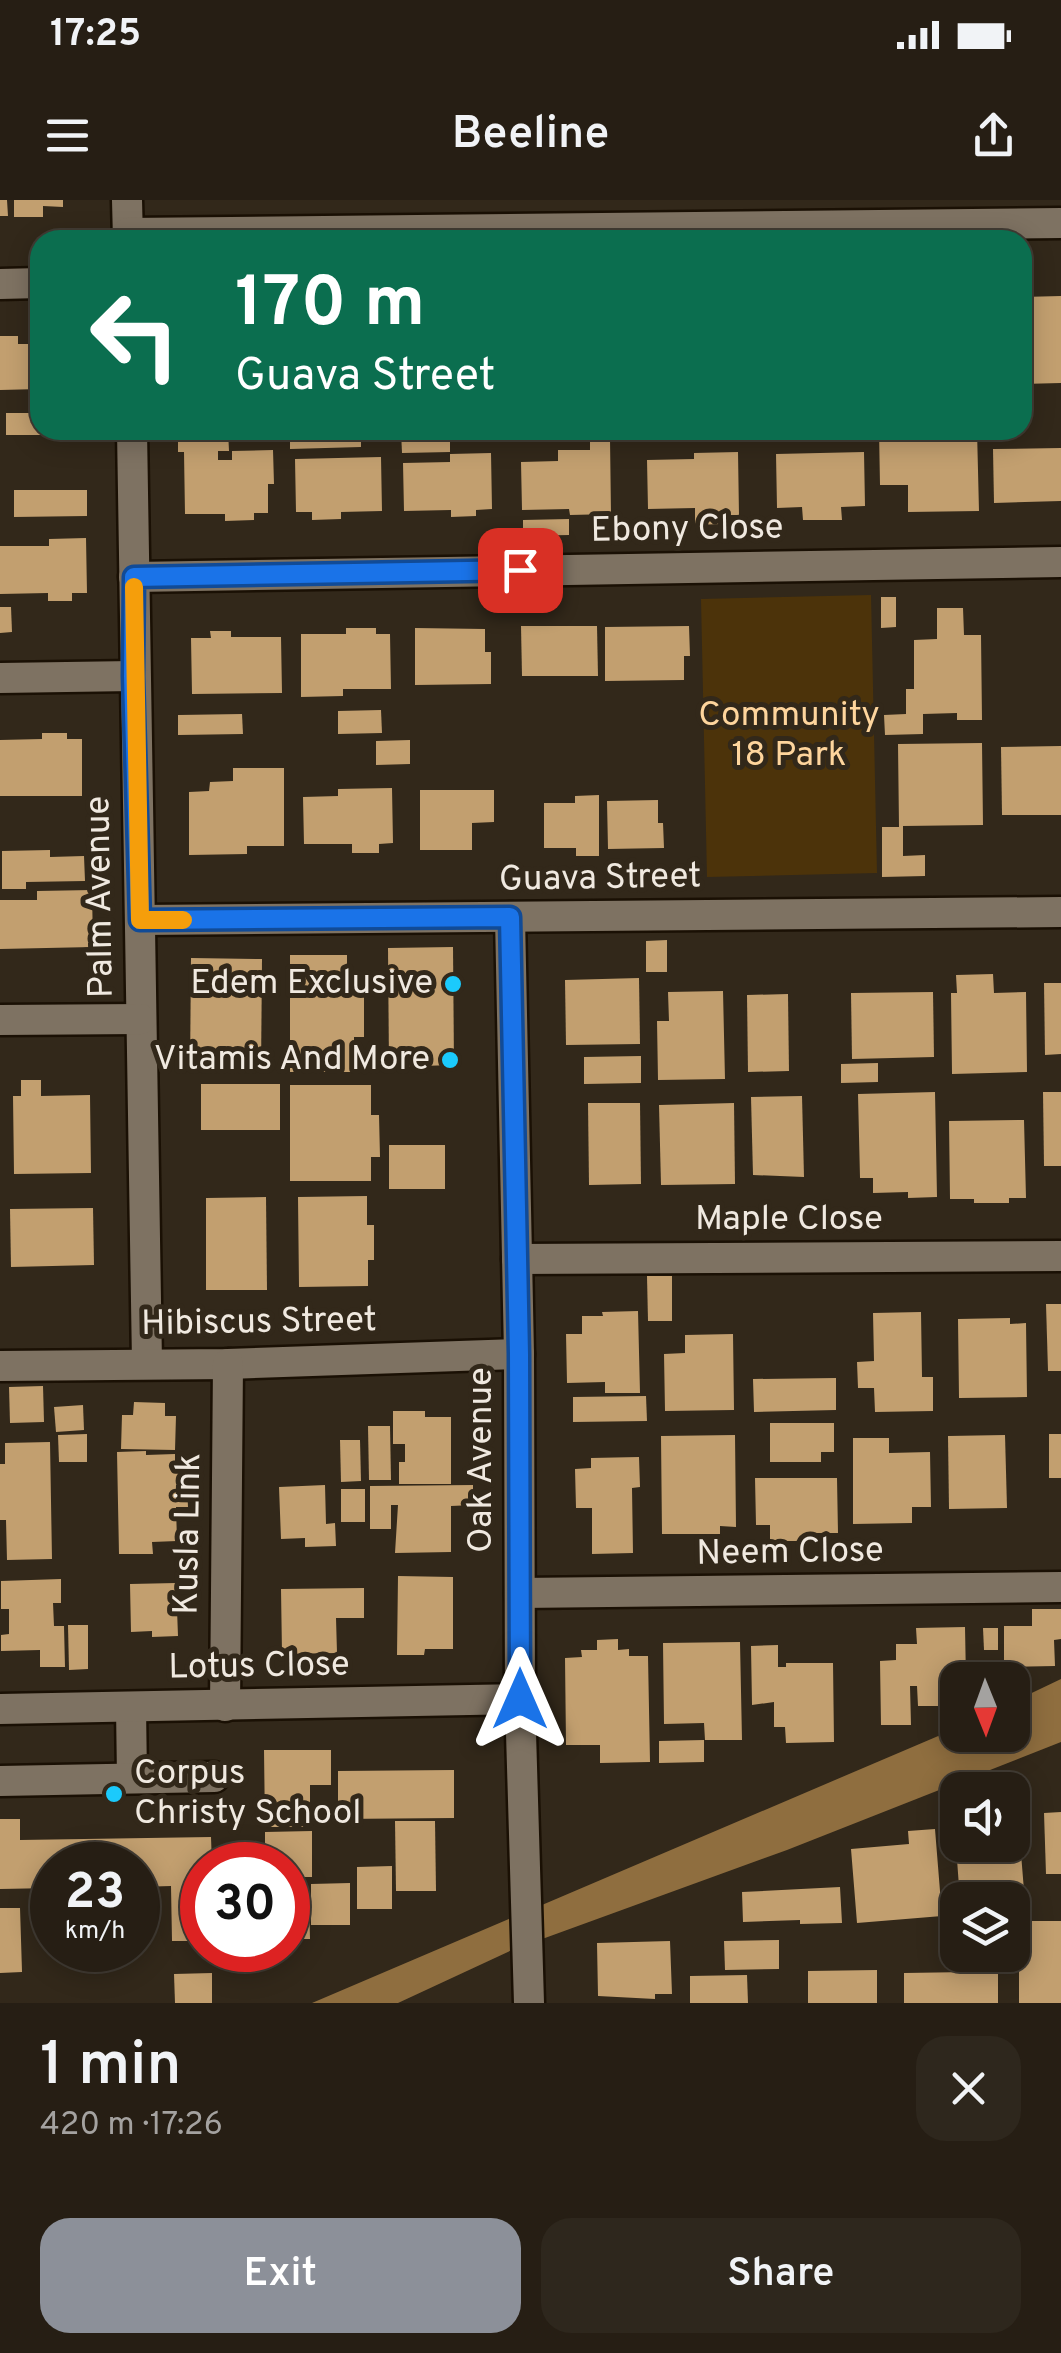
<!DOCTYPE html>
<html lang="en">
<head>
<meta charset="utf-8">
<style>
  :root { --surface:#261e14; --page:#2e271d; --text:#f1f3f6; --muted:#a4a2a0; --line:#423c34; --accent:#8c9099 }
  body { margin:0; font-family:Overpass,sans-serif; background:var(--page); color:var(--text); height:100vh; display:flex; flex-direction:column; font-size:38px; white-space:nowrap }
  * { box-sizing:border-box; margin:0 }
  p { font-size:32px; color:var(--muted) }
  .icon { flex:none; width:55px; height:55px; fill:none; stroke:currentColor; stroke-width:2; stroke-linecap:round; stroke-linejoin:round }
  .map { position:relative; height:1803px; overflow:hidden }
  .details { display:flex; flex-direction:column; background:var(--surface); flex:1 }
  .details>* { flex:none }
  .top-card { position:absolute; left:30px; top:30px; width:1002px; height:210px; border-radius:30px; box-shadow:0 5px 25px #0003,0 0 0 2px var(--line); background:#0b6e4f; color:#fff; overflow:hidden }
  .needle { width:65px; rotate:179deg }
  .controls { position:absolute; left:940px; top:1462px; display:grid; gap:20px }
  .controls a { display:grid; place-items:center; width:90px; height:90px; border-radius:20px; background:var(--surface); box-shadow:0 5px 25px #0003,0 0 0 2px var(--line); font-size:50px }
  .speed { position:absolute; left:30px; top:1642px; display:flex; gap:20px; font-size:50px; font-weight:700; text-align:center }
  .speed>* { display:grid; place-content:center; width:130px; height:130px; border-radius:50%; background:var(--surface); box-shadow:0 5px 25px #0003,0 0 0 2px var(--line); line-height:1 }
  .speed small { font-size:25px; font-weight:400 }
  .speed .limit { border:15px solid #d22; background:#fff; color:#111 }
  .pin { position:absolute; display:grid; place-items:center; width:85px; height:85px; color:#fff; margin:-42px; border-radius:20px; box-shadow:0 5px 15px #0006 }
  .me { position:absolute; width:110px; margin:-55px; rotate:0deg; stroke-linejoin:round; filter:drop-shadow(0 0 8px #0008) }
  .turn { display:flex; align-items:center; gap:35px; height:210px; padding:0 40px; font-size:45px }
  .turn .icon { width:130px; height:130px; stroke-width:2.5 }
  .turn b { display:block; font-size:70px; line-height:85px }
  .round { display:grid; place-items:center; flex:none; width:105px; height:105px; border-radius:30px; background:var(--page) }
  .headline { display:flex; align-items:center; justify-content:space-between; height:170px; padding:0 40px }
  h1 { font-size:60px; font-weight:600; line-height:75px }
  .cta { display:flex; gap:20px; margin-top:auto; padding:20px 40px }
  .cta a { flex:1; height:115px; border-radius:30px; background:var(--accent); color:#fff; font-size:40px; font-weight:600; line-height:115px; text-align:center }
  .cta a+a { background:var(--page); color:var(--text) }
  .status { display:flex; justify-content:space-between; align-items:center; height:70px; padding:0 50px; background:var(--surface); direction:ltr }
  .status svg { height:28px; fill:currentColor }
  header { display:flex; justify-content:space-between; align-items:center; height:130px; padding:0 40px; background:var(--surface); font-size:45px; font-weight:600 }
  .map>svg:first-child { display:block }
  .green { fill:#4c330a }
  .water { fill:#8f6e3f }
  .building { fill:#c29f6f }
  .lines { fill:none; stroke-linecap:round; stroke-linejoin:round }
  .minor-casing { stroke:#1a1004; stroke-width:35 }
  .minor { stroke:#7e7262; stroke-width:30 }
  .route-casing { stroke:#114b97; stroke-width:25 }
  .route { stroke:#1a73e8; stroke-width:18 }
  .slow { stroke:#f59e0b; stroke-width:18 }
  .poi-dot { fill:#1bcafc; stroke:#32281a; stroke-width:4 }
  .labels { text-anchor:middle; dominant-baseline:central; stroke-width:10; stroke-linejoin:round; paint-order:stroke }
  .street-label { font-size:35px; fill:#f0e9e0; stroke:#32281a }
  .park-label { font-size:35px; fill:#fed59d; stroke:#32281a }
  .poi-label { font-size:35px; fill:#f0e9e0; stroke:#32281a; text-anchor:end }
</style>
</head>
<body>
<div class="status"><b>17:25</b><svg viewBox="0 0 49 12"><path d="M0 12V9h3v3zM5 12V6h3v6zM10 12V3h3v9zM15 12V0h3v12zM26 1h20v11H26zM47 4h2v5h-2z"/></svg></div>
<header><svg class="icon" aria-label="menu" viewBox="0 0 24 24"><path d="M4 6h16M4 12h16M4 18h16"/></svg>Beeline<svg class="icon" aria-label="share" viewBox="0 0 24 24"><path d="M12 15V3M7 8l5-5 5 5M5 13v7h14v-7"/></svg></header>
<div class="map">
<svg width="1061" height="1803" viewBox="0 0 1061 1803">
  <rect width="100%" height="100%" fill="#32281a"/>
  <polygon class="green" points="871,395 877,673 707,677 701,399"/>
  <polygon class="water" points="1061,1479 1061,1542 787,1650 512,1750 398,1803 312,1803 957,1528 958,1535 1012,1535 1013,1502"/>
  <g class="building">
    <polygon points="0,0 7,0 8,16 0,16"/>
    <polygon points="14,0 63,0 63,7 43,6 43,17 14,17"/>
    <polygon points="1061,96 1061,183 1022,184 1022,97"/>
    <polygon points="0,136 18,136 18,144 40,144 40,189 0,190"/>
    <rect x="6" y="213" width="34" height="22"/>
    <polygon points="178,230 228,230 229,251 218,251 218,260 232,260 232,251 273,250 274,284 268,284 268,313 254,313 254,320 225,321 225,314 185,314 184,252 178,252"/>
    <polygon points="290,230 361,230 361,247 290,249"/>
    <polygon points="450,230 450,252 402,253 401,231"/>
    <polygon points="652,230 687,230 687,234 652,233"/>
    <polygon points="879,230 906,230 906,238 921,238 921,230 977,230 979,311 908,312 908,285 880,285"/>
    <polygon points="590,238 610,238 611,314 570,315 569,309 522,310 521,262 558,261 558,250 590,250"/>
    <polygon points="1061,248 1061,301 994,303 993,249"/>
    <polygon points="738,252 739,315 721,315 721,324 695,325 695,308 648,309 647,260 694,259 694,253"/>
    <polygon points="864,252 865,306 841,307 842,320 803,320 802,307 777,308 776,254"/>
    <polygon points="491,253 492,309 476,310 476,316 451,317 451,310 404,311 403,263 450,262 450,254"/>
    <polygon points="381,257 382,311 341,312 341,319 312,320 312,312 296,312 295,259"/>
    <polygon points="14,290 87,290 87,316 14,317"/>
    <polygon points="569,319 569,335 523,336 523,320"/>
    <polygon points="86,338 87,393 72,393 72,401 48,401 48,393 0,394 0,346 49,346 49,339"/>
    <polygon points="881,397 896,397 896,427 881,428"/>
    <polygon points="0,407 11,407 12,432 0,433"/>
    <polygon points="937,408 963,408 964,435 981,435 982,520 957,520 957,513 923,514 923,534 885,535 884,515 906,514 906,489 914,489 914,440 937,439"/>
    <polygon points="521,426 597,426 598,476 522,476"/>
    <polygon points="689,426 690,456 684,456 684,480 605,481 605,427"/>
    <polygon points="346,428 376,428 376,434 390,434 391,489 343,489 343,496 301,497 301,434 346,434"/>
    <polygon points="415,428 485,429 485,452 491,452 491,484 415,485"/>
    <polygon points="210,431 231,431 231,437 281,437 282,493 192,494 191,438 211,438"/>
    <polygon points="381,510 382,533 338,534 338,511"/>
    <polygon points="242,514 243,534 178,535 178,515"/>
    <polygon points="42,533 67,533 67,539 82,539 82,596 0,596 0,540 42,539"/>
    <polygon points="410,540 410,564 376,565 376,541"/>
    <polygon points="982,543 983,625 903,626 903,656 925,655 925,676 882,677 882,627 899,627 898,544"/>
    <polygon points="1061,546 1061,615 1002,615 1001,547"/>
    <polygon points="233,568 284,568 284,646 247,646 247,654 189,655 189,592 209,591 210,582 233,581"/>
    <polygon points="392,588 393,643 379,644 379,653 352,653 352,644 304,644 303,597 338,596 338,589"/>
    <polygon points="420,590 494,590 494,622 472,623 472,650 420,650"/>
    <polygon points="599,595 599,656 576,656 576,648 544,648 544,603 575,603 575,596"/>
    <polygon points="658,600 658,623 663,623 664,648 608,649 607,601"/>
    <polygon points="50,650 50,657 84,656 85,681 26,682 26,689 2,689 2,651"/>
    <polygon points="92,690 93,747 0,749 0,700 37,700 37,691"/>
    <polygon points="667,740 667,772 646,772 646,741"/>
    <polygon points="453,747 454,865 389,867 388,748"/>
    <polygon points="290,755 347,755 347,772 364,772 364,837 354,837 354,872 290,872"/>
    <polygon points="191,758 262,759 261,871 190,870"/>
    <polygon points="993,774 994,793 1026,792 1027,872 952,874 951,793 957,793 956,775"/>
    <polygon points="639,778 640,844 566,845 565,780"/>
    <polygon points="1044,783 1061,783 1061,854 1045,855"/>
    <polygon points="723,791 725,879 658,880 657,821 669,821 668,792"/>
    <polygon points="933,792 934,857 852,859 851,793"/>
    <polygon points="788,794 789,871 748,872 747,795"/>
    <polygon points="641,856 641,883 584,884 584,857"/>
    <polygon points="878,863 878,882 841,883 841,864"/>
    <polygon points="21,880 41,880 41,896 90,895 91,973 14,974 13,896 21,896"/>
    <rect x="201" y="884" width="79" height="46"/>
    <polygon points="290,885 371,885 371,915 379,915 380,957 371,957 371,981 290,981"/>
    <polygon points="935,892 937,997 908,998 908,992 873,993 873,978 860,978 858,894"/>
    <polygon points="1043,892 1061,892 1061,966 1044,966"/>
    <polygon points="802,896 804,977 753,975 751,897"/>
    <polygon points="588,903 640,903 641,984 589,985"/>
    <polygon points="734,903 735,984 661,985 659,905"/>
    <polygon points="1024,920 1026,998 1009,998 1009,1003 974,1003 974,999 950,999 949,921"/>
    <rect x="389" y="945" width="56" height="44"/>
    <polygon points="367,996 367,1025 374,1025 374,1060 368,1060 368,1086 299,1087 298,997"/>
    <polygon points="266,997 267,1090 206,1090 206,998"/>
    <polygon points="93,1008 94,1065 11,1067 10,1009"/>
    <polygon points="647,1076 672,1076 672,1121 648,1121"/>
    <polygon points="1046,1104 1061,1104 1061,1171 1048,1171"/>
    <polygon points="638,1111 640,1193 605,1193 605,1182 567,1183 566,1134 582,1134 582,1116 603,1116 602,1112"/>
    <polygon points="921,1112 922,1177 933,1177 933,1211 875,1212 874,1188 858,1188 857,1162 874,1161 873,1113"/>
    <polygon points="1010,1118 1010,1124 1026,1123 1027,1197 959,1198 958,1119"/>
    <polygon points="733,1134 734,1210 665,1211 664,1154 685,1153 685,1135"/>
    <polygon points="836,1178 836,1210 754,1212 753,1179"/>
    <polygon points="43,1186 44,1222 10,1223 9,1187"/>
    <polygon points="646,1196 647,1221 573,1222 573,1197"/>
    <polygon points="134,1202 165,1203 165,1216 176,1216 175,1250 121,1249 122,1215 133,1215"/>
    <polygon points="83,1205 84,1230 56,1232 54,1207"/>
    <polygon points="393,1211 425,1211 425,1217 451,1217 451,1284 399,1284 399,1262 405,1262 405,1244 393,1244"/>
    <polygon points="770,1223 834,1223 834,1252 821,1252 821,1262 770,1262"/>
    <polygon points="368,1226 390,1226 391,1280 369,1280"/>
    <polygon points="87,1234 87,1262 59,1262 58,1235"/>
    <rect x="1049" y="1234" width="12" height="44"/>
    <polygon points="735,1235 736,1327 720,1326 720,1334 662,1334 661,1236"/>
    <polygon points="1005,1235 1007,1308 949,1309 948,1236"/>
    <polygon points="853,1238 889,1238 889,1253 930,1252 931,1307 912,1307 912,1323 853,1324"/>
    <polygon points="340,1240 360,1240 361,1281 341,1282"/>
    <polygon points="50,1242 52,1359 7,1360 6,1320 0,1320 0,1264 5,1264 5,1243"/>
    <polygon points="146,1251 146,1255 175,1254 175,1267 183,1267 183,1285 187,1285 188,1307 176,1307 177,1341 152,1342 153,1354 119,1354 117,1252"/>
    <polygon points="639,1257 640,1287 632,1288 633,1353 592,1354 592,1308 576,1308 575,1269 591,1268 591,1258"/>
    <polygon points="755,1278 837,1278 838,1333 804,1333 804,1341 770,1341 770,1325 756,1325"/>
    <polygon points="325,1285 326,1324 335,1323 336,1346 305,1347 305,1338 281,1339 279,1287"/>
    <polygon points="473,1285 473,1305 451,1306 451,1352 395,1353 398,1305 391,1305 391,1329 370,1329 370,1286"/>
    <rect x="341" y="1289" width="24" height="33"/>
    <polygon points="398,1376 453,1377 453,1449 425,1449 424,1455 397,1455"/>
    <polygon points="61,1379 61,1403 53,1403 54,1426 64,1426 65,1467 40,1467 40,1450 1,1451 1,1435 9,1434 9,1409 1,1409 1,1381"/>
    <polygon points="176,1383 178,1436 152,1437 152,1431 131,1432 130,1384"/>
    <polygon points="364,1388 364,1418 336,1418 337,1453 282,1454 281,1389"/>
    <polygon points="1032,1409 1061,1409 1061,1439 1054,1440 1055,1466 1004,1467 1004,1426 1032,1426"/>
    <polygon points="68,1425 88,1425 88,1469 69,1470"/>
    <polygon points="965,1427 966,1480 958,1480 958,1506 918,1506 917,1486 910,1486 911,1525 881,1525 880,1461 896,1460 896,1444 917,1444 916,1428"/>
    <polygon points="983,1428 998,1428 998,1450 984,1450"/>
    <polygon points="618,1439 618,1450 629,1449 629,1456 648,1456 650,1562 600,1563 600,1545 566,1545 565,1458 582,1457 581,1450 597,1450 597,1440"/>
    <polygon points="740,1442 742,1540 705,1540 704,1523 664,1524 663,1443"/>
    <polygon points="778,1445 778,1467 786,1467 786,1463 833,1463 834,1542 786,1543 785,1527 774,1527 774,1502 752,1505 751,1446"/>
    <polygon points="704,1540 704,1562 659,1563 659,1541"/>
    <polygon points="264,1550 331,1550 331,1585 310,1585 310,1627 265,1627"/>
    <polygon points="454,1570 454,1618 338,1619 338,1571"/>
    <polygon points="1061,1612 1061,1674 1046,1674 1044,1613"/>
    <polygon points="0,1619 20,1619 20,1640 211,1637 212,1665 202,1665 202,1741 172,1741 171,1686 138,1687 138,1665 52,1665 52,1688 0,1689"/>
    <polygon points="395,1621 435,1621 436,1691 396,1691"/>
    <polygon points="935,1629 942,1716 857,1723 851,1649 909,1644 908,1631"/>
    <polygon points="312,1631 312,1677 288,1677 288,1665 265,1665 265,1632"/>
    <polygon points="1020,1641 1025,1703 960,1700 956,1646 1012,1645 1012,1642"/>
    <polygon points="392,1666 392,1709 357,1709 357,1667"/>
    <rect x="288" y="1678" width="11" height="17"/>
    <polygon points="350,1683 350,1725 311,1725 311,1684"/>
    <polygon points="840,1687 842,1723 800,1724 800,1720 743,1722 742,1692"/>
    <polygon points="288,1699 309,1699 310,1739 288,1739"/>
    <polygon points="0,1708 20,1708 22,1772 0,1773"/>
    <rect x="1019" y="1721" width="42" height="82"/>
    <polygon points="946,1733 958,1733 958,1755 998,1755 998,1803 904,1803 904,1773 968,1772 968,1759 947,1759"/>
    <polygon points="779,1740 779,1769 725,1770 724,1741"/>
    <polygon points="670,1741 672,1794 655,1794 655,1799 598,1796 597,1743"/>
    <polygon points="877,1770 877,1803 808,1803 808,1771"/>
    <polygon points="212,1773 212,1803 175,1803 174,1774"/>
    <polygon points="747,1775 748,1803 690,1803 690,1776"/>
  </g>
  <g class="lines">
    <g class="minor-casing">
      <g id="minor">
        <polyline points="127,0 128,40"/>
        <polyline points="128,33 1061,23"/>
        <polyline points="0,84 40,83"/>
        <polyline points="132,230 147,1163"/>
        <polyline points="134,377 1061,362"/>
        <polyline points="0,478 133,476"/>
        <polyline points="510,717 519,1154 520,1499 529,1803"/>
        <polyline points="141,720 1061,712"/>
        <polyline points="0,820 141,819"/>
        <polyline points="517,1059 1061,1056"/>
        <polyline points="0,1166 228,1164 519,1154"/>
        <polyline points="520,1393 1061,1387"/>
        <polyline points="225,1506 228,1164"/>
        <polyline points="131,1507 132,1578"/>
        <polyline points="0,1509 520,1499"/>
        <polyline points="0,1581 214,1577"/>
      </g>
    </g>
    <use href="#minor" class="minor"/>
  </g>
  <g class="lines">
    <g class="route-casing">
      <polyline id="route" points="520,1499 519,1154 510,717 140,720 133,476 134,377 520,370"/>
    </g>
    <use href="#route" class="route"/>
    <polyline class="slow" points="134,387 140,720 183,720"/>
  </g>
  <g class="poi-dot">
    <circle cx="453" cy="784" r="10"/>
    <circle cx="450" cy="860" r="10"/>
    <circle cx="114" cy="1594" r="10"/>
  </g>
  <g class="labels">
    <g class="street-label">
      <text transform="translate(687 330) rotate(-1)">Ebony Close</text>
      <text transform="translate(600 679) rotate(-1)">Guava Street</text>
      <text transform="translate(101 697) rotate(-91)">Palm Avenue</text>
      <text x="789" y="1020">Maple Close</text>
      <text transform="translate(259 1123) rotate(-1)">Hibiscus Street</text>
      <text transform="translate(482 1260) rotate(-90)">Oak Avenue</text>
      <text transform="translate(189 1334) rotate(-89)">Kusla Link</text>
      <text transform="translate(790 1353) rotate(-1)">Neem Close</text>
      <text transform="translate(259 1467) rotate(-1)">Lotus Close</text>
    </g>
    <g class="park-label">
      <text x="789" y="516">Community<tspan x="789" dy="40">18 Park</tspan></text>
    </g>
    <g class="poi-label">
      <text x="433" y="784">Edem Exclusive</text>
      <text x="430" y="860">Vitamis And More</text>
      <text x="134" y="1574" text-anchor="start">Corpus<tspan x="134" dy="40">Christy School</tspan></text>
    </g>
  </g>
</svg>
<div class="controls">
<a><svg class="needle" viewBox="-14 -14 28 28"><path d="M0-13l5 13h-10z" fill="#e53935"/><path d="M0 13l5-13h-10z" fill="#a4a2a0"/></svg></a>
<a><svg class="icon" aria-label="sound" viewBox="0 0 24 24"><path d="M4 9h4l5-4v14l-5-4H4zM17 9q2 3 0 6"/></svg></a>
<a><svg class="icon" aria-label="layers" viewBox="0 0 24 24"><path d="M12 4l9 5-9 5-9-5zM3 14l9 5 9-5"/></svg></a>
</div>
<div class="speed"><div>23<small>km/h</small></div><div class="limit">30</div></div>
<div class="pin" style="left:520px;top:370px;background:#d93025"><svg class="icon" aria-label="arrive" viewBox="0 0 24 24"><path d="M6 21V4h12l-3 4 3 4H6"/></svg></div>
<svg class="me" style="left:520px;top:1499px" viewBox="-20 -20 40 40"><path d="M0-17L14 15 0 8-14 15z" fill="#1a73e8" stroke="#fff" stroke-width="4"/></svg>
<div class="top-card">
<div class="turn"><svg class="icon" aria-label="left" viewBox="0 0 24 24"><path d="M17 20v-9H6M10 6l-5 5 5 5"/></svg><div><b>170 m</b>Guava Street</div></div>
</div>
</div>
<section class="details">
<div class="headline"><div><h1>1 min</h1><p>420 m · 17:26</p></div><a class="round"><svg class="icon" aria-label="close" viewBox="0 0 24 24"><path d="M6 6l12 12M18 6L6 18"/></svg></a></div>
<div class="cta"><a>Exit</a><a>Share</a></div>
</section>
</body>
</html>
